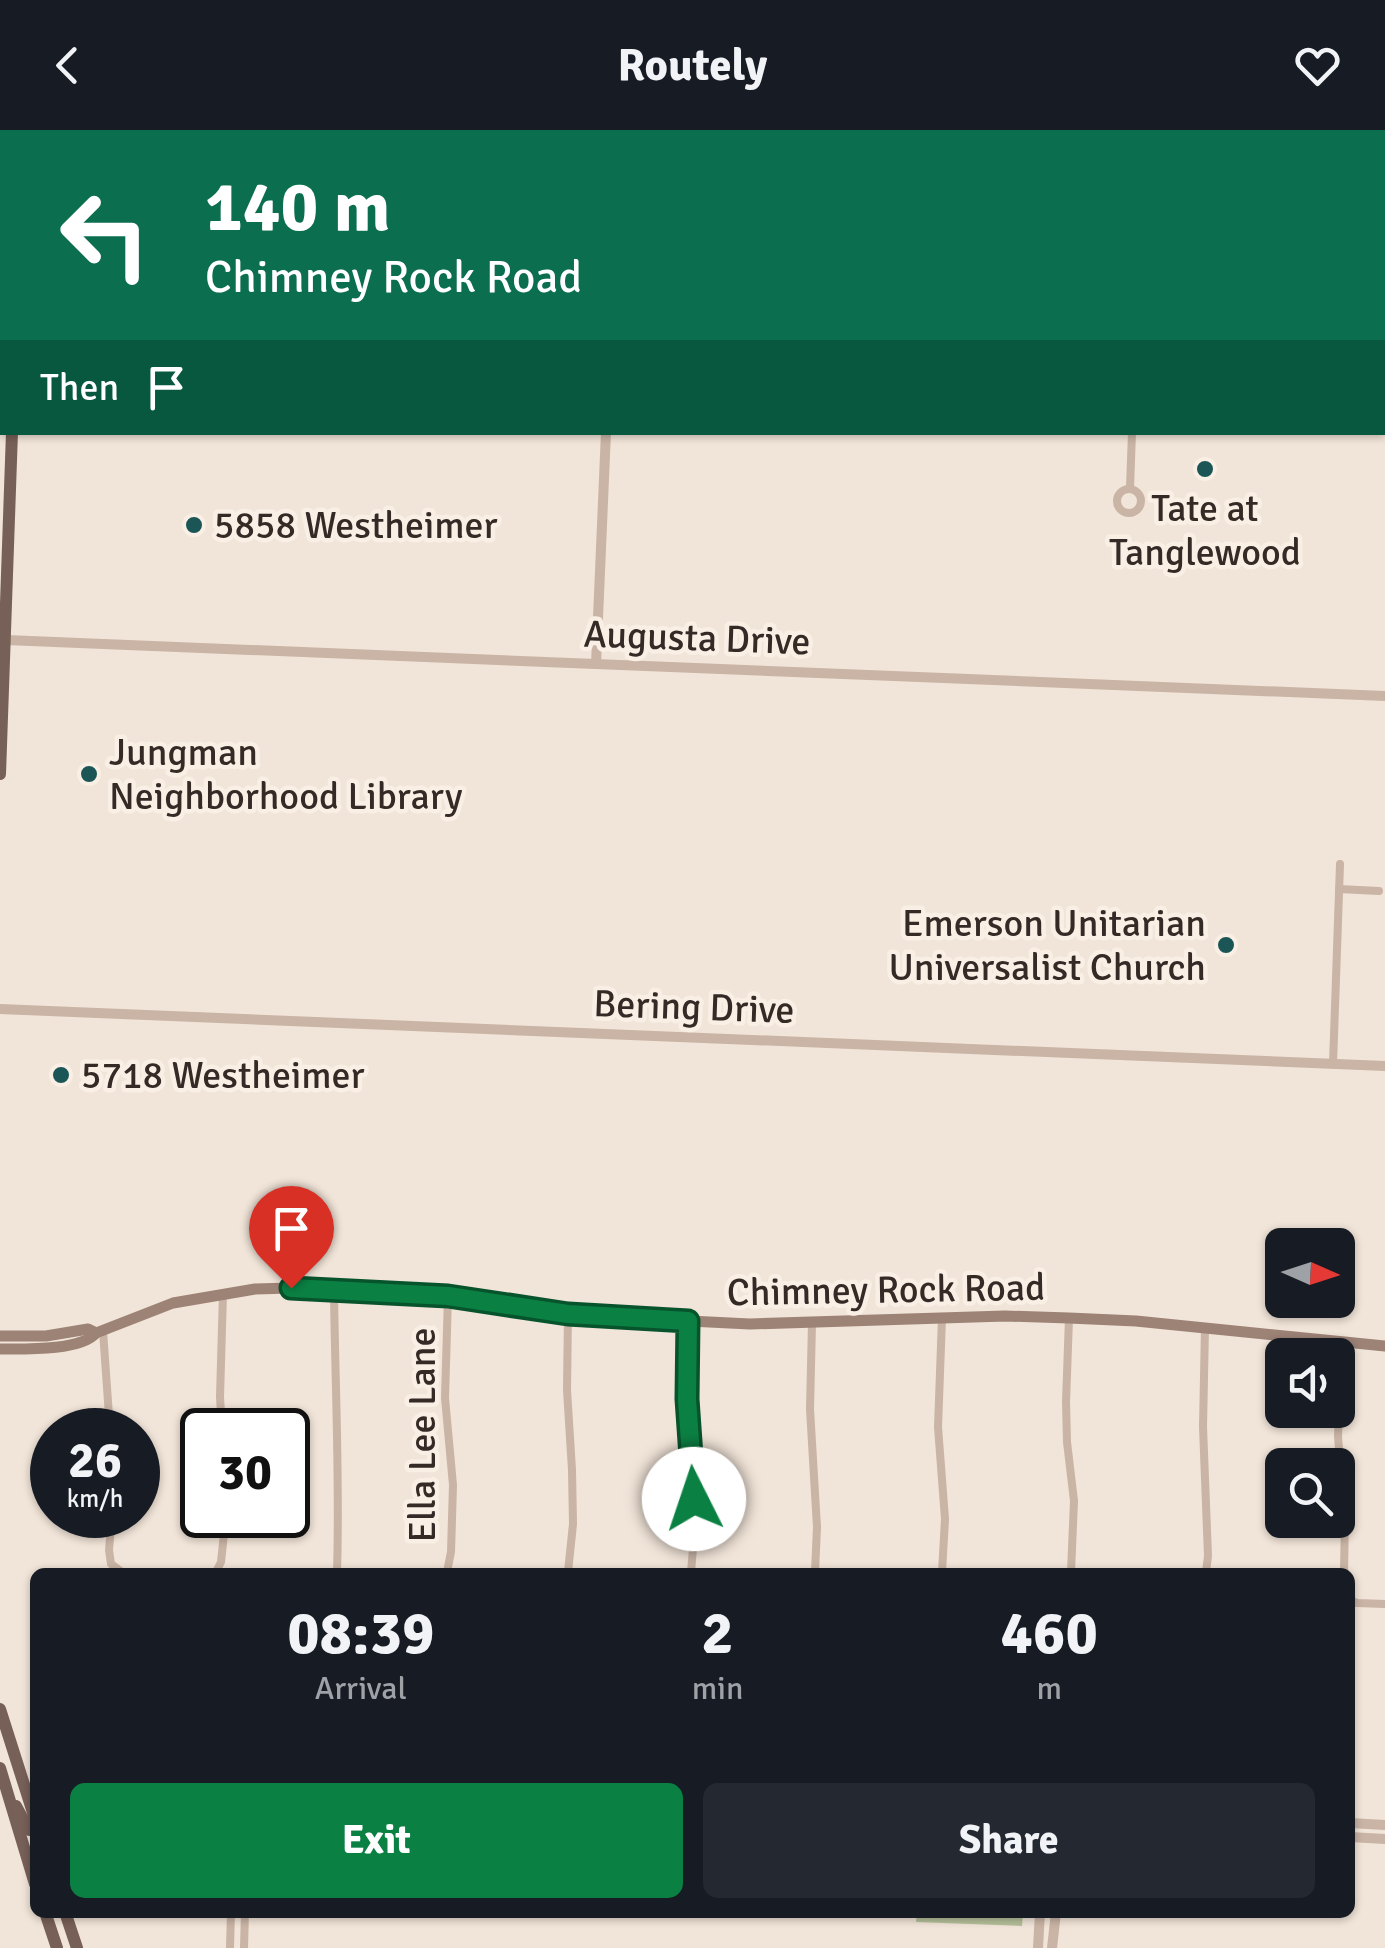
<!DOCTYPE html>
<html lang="en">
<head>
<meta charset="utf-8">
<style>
  :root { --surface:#171b24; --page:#242831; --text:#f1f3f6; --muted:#9ea1a6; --accent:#0b8043 }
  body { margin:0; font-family:Signika,sans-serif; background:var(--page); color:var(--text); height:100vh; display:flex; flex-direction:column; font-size:38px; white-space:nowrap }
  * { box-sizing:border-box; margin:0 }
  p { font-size:32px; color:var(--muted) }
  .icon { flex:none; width:55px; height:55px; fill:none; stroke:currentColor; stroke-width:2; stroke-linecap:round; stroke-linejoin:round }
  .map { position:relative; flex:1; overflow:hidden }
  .panel { position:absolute; left:30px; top:1438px; width:1325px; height:350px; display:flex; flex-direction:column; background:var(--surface); border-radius:15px; box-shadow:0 2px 8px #0004 }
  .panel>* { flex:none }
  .hud { position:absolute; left:0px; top:0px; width:1385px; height:305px; box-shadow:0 2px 8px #0004; background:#0b6e4f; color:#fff; overflow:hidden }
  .needle { width:65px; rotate:93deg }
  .fabs { position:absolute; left:1265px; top:1098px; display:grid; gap:20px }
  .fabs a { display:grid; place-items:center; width:90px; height:90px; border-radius:15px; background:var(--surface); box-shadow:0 2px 8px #0004; font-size:50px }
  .speed { position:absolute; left:30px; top:1278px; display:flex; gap:20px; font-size:50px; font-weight:700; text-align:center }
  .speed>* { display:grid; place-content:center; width:130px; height:130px; border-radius:50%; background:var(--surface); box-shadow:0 2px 8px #0004; line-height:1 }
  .speed small { font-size:25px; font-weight:400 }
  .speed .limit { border:5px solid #111; border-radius:15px; background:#fff; color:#111 }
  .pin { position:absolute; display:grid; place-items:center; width:85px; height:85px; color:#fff; margin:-102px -42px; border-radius:50% 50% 50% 0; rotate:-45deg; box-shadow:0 0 10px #0007 }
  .pin .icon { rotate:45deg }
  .me { position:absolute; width:110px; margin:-55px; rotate:356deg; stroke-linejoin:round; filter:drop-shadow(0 0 8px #0008) }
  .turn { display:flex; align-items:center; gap:35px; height:210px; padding:0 40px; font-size:45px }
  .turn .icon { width:130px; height:130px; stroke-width:2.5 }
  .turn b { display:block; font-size:70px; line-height:85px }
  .then { display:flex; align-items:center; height:95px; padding:0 40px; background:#0003; gap:20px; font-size:38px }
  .eta { display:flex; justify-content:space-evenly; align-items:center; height:170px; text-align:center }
  .eta b { font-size:60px; font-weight:700; line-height:70px }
  .button { display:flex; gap:20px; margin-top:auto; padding:20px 40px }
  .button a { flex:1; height:115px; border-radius:15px; background:var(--accent); color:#fff; font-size:40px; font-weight:700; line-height:115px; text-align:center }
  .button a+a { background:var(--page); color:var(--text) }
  header { display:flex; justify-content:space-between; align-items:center; height:130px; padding:0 40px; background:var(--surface); font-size:45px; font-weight:700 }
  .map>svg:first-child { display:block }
  .green { fill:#b5c099 }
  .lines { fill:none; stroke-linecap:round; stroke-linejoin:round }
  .minor { stroke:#c9b4a5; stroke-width:8 }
  .tertiary { stroke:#c9b4a5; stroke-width:10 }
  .secondary { stroke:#9d8276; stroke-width:11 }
  .primary { stroke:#776057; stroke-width:12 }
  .route-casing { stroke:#07532c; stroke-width:25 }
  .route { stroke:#0b8043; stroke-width:18 }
  .poi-dot { fill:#1b5556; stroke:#f9efe5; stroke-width:4 }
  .labels { text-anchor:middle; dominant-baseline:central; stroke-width:9; stroke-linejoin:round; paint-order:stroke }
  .poi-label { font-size:38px; fill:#352a26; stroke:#f9efe5; text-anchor:start }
  .street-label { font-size:38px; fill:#352a26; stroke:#f9efe5 }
</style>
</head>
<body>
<header><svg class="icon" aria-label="back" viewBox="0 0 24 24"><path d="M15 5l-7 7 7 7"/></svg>Routely<svg class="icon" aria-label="heart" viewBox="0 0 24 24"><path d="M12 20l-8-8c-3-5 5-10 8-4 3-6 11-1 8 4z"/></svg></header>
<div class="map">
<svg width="1385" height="1818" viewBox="0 0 1385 1818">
  <rect width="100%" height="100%" fill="#f1e4d8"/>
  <polygon class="green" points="917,1783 1023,1783 1022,1796 916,1792"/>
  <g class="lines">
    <g class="minor">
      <polyline points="1144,2 1144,0"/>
      <polyline points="1130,358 1132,302"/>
      <circle cx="1129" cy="371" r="12"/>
      <polyline points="1339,759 1379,761"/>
      <polyline points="1333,934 1340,734"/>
      <path d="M334 1160C335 1254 340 1349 337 1442"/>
      <polyline points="942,1188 938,1297 945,1389 942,1442"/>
      <polyline points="1069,1188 1066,1272 1067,1312 1074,1371 1071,1442"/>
      <polyline points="689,1191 687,1269 695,1395 691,1442"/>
      <polyline points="812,1193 810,1279 817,1397 815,1442"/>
      <polyline points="1205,1197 1203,1297 1208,1426 1206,1442"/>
      <polyline points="103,1201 110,1300"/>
      <polyline points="1341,1213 1338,1307 1345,1387 1344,1442"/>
      <polyline points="222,1300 220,1267 223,1163"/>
      <polyline points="112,1385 109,1420 111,1434 122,1442"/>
      <polyline points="216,1442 221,1432 226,1385"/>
      <polyline points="447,1442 451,1422 453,1355 445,1268 448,1166"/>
      <polyline points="568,1442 573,1394 572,1340 567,1260 568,1183"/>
      <polyline points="1350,1470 1357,1473 1385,1474"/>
      <polyline points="230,1818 231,1782"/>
      <polyline points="244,1818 245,1782"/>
    </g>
    <g class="tertiary">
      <polyline points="618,2 618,0"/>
      <polyline points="6,510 1385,566"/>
      <polyline points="596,534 606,302"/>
      <polyline points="0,879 1385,936"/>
      <polyline points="1350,1693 1385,1695"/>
      <polyline points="1350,1707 1385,1709"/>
      <polyline points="1038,1818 1040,1782"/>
      <polyline points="1052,1818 1056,1782"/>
    </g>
    <g class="secondary">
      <polyline points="1382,152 1385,152"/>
      <polyline points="1382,165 1385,165"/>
      <polyline points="0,283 2,283"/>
      <polyline points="0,299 2,299"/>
      <polyline points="0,1206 46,1206 88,1199 96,1203"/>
      <path d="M0 1219C23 1219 81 1221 96 1203L173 1173 255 1159 291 1158 448 1166 568 1183 689 1191 750 1194 1005 1186 1069 1188 1136 1191 1385 1216"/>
    </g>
    <g class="primary">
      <polyline points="24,0 25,2"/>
      <polyline points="4,2 4,0"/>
      <polyline points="0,96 2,41"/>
      <polyline points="0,644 12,302"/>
      <polyline points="0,1579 35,1689"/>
      <polyline points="0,1638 35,1754"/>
      <polyline points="16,1676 29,1700 35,1700"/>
      <polyline points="45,1782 57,1818"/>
      <polyline points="65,1782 77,1818"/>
    </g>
  </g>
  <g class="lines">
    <g class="route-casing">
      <polyline id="route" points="291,1158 448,1166 568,1184 688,1191 687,1269 694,1369"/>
    </g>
    <use href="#route" class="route"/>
  </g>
  <g class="poi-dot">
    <circle cx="1205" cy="339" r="10"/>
    <circle cx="194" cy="395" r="10"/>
    <circle cx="89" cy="644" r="10"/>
    <circle cx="1226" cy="815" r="10"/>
    <circle cx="61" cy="945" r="10"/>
  </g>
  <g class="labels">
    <g class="poi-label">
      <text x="1205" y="378" text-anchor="middle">Tate at<tspan x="1205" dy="44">Tanglewood</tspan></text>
      <text x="214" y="395">5858 Westheimer</text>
      <text x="109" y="622">Jungman<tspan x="109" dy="44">Neighborhood Library</tspan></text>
      <text x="1206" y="793" text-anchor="end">Emerson Unitarian<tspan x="1206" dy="44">Universalist Church</tspan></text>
      <text x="81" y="945">5718 Westheimer</text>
    </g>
    <g class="street-label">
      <text transform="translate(697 508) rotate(2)">Augusta Drive</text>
      <text transform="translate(694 877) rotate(2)">Bering Drive</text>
      <text transform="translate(886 1160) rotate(-1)">Chimney Rock Road</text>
      <text transform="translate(422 1305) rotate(-90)">Ella Lee Lane</text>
    </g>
  </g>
</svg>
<div class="fabs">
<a><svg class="needle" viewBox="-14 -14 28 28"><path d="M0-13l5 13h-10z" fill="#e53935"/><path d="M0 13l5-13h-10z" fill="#9ea1a6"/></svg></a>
<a><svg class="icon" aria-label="sound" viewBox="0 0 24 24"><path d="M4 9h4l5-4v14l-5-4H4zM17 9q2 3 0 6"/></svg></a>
<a><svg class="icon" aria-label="search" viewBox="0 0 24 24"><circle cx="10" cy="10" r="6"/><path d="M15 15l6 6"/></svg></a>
</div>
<div class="speed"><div>26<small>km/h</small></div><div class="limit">30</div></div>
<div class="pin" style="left:291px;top:1158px;background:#d93025"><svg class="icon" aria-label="arrive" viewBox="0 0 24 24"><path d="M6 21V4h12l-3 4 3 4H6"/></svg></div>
<svg class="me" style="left:694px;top:1369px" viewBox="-20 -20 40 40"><circle r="19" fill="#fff"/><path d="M0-13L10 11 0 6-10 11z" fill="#0b8043"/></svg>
<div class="hud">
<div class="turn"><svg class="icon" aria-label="left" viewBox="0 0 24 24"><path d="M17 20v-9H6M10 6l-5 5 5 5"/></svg><div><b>140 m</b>Chimney Rock Road</div></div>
<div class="then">Then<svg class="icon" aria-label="arrive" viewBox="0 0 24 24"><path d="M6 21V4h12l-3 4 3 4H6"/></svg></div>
</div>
<section class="panel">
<div class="eta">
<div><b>08:39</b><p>Arrival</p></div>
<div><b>2</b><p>min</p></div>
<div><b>460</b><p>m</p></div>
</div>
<div class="button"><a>Exit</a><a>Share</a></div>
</section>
</div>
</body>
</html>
